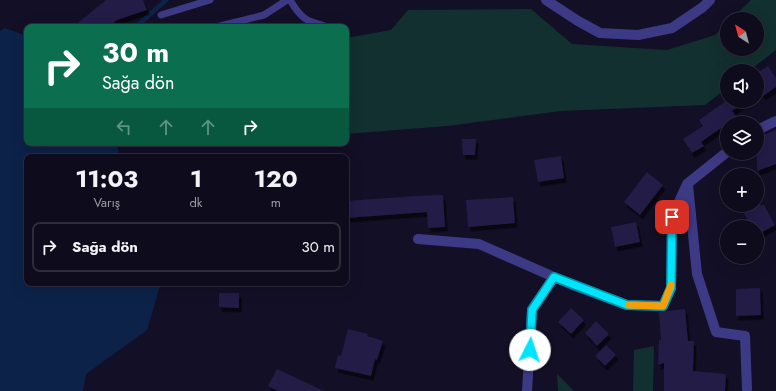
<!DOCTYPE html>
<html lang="tr">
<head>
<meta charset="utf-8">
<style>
  :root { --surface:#0e0b1c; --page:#1c1929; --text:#f1f3f6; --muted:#9b9ba3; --line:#2e2b3b }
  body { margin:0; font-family:Jost,sans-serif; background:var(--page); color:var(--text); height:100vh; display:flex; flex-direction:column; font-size:15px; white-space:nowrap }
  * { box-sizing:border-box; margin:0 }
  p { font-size:13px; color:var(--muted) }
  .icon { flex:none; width:22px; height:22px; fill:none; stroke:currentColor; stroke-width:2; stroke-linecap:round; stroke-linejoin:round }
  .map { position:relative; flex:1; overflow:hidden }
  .panel { position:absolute; left:24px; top:154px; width:325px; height:132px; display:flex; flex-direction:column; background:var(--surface); border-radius:8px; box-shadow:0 4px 16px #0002,0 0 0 1px var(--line) }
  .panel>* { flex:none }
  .guide { position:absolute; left:24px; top:24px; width:325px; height:122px; border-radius:8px; box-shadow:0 4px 16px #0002,0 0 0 1px var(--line); background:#0b6e4f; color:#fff; overflow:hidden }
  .needle { width:26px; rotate:324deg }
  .fabs { position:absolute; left:720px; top:12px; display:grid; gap:8px }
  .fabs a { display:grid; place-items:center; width:44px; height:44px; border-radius:50%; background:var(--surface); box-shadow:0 4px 16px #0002,0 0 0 1px var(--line); font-size:20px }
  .pin { position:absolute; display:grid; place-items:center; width:34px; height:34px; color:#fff; margin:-17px; border-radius:8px; box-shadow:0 2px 6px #0006 }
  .me { position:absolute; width:44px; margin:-22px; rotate:4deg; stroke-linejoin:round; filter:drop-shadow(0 0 3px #0008) }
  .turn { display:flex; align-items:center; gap:14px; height:84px; padding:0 12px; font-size:18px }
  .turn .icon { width:52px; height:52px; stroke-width:2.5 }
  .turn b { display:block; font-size:28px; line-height:34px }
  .lanes { display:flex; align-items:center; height:38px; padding:0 12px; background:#0003; justify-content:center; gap:20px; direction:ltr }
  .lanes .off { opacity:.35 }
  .eta { display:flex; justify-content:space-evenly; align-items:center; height:68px; text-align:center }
  .eta b { font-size:24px; font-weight:700; line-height:28px }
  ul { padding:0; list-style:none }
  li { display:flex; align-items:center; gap:12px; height:50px; margin:0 8px 6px; padding:0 4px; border:2px solid var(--line); border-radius:8px }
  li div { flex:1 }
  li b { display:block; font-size:15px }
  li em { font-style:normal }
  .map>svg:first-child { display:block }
  .green { fill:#12302f }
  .water { fill:#0c2248 }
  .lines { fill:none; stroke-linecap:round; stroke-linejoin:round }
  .stream { stroke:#0c2248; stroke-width:4.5 }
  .building { fill:#241b47; filter:url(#shadow) }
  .service { stroke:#3d3a85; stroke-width:7 }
  .minor { stroke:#3d3a85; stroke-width:10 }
  .route-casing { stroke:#0095a6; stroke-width:10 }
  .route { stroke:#00e5ff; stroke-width:7 }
  .slow { stroke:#f59e0b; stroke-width:7 }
</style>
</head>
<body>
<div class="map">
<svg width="776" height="391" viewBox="0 0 776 391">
  <defs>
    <filter id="shadow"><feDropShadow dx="2.5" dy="4.5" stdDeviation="0" flood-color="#0009"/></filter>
  </defs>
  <rect width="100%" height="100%" fill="#130f26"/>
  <g class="green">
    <polygon points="751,0 776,0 776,50 749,71 727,71 727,88 705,105 561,111 447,126 346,134 346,38 391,30 408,10 531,9 572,44 667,50 715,35 727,23 727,49 757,49 757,19 731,19"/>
    <polygon points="654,346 653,391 633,391 634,350"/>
    <polygon points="557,374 574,391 558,391"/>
  </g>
  <polygon class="water" points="5,28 27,36 27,143 117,143 119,155 116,157 27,157 27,283 161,283 147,330 86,374 83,391 0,391 0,31"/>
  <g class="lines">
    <polyline class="stream" points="136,27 166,0"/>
  </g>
  <g class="building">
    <polygon points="106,0 143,0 147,10 117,20 108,27 73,27"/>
    <polygon points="768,66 776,78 776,87 763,96 757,87 757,73"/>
    <polygon points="726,101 747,101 732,111 737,117 701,142 704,146 692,153 683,139 703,126 699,120"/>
    <polygon points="776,130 776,164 757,171 757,138"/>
    <polygon points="462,139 476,139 475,155 463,155"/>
    <polygon points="561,156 564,178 538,182 534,160"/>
    <polygon points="647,172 663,185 640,215 624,202"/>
    <polygon points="443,195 445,227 428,228 427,212 346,218 346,201 416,196"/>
    <polygon points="513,197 515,223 468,227 466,200"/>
    <polygon points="740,205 764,205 775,225 757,235 757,227 751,227"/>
    <polygon points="636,222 640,242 615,247 611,227"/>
    <polygon points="760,288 761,315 736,316 736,289"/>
    <polygon points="219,293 239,293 239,308 219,307"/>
    <polygon points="571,308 584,320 571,334 558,322"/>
    <polygon points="685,309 688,341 694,341 693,371 726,374 725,391 664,391 664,363 658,365 659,340 661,340 659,312"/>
    <polygon points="596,321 609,334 597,346 585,333"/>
    <polygon points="348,329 368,334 367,336 383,341 377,360 375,359 371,376 335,368 338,355 341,356"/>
    <polygon points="606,345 616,355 605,366 595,356"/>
    <polygon points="277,369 324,391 278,391 268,386"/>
  </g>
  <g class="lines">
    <g class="service">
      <path d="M290 0C302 20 306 21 328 27"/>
      <polyline points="161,15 210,0"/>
      <polyline points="216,27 264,15 287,0"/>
    </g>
    <g class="minor">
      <polyline points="546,0 578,21 600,33 638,35 672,28 703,7 710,0"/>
      <polyline points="757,130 776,121"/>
      <polyline points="688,185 697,274 716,332 745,336 747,389"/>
      <polyline points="418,239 479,244 572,285 627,305 663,306 671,288 672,217 687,184 727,152"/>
      <polyline points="527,391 532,309 554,277"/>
    </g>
  </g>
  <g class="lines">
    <g class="route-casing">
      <polyline id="route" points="530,350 532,310 554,277 627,305 663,306 671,288 672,217"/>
    </g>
    <use href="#route" class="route"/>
    <polyline class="slow" points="629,305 663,306 671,285"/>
  </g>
</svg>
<div class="fabs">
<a><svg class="needle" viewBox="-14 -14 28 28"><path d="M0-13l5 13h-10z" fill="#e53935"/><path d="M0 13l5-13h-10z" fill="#9b9ba3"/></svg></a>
<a><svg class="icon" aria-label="sound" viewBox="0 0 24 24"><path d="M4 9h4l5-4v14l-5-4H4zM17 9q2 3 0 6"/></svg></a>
<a><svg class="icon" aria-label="layers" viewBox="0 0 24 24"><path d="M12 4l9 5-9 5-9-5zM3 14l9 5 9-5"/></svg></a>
<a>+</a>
<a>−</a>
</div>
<div class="pin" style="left:672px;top:217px;background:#d93025"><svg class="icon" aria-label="arrive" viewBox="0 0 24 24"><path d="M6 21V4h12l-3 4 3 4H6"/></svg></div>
<svg class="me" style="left:530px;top:350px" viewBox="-20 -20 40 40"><circle r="19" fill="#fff"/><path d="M0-13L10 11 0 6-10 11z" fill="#00e5ff"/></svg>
<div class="guide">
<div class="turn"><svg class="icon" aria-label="right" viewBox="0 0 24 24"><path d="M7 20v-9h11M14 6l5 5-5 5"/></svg><div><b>30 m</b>Sağa dön</div></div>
<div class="lanes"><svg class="icon off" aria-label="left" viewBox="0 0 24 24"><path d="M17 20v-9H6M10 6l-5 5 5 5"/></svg><svg class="icon off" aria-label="ahead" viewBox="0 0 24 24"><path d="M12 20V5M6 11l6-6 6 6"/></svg><svg class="icon off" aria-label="ahead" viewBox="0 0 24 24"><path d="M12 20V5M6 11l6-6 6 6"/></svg><svg class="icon" aria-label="right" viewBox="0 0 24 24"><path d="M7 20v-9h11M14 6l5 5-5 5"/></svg></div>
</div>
<section class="panel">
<div class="eta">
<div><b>11:03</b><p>Varış</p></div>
<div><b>1</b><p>dk</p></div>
<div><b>120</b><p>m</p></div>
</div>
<ul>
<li><svg class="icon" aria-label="right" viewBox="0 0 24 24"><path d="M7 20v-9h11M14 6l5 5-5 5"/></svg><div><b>Sağa dön</b></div><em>30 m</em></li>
</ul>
</section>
</div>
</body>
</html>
